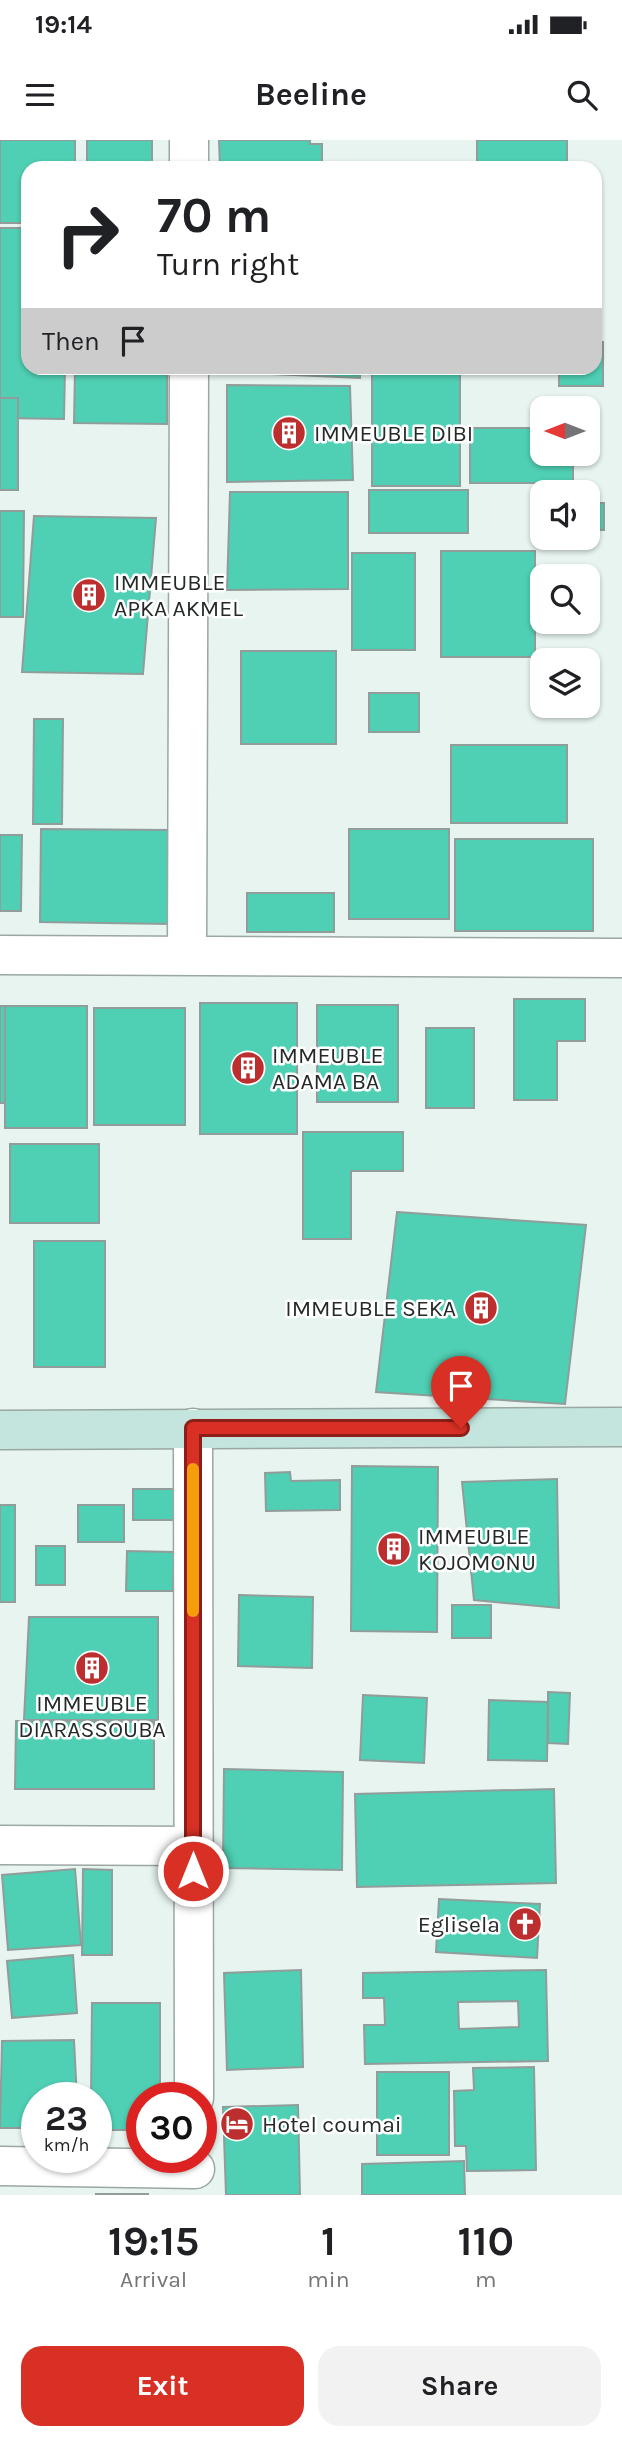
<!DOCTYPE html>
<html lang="en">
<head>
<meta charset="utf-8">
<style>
  :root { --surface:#fff; --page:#f2f2f2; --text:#202124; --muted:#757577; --accent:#d93025 }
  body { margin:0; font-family:Karla,sans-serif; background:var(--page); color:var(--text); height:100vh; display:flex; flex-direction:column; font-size:26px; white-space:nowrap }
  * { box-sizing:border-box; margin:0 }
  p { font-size:23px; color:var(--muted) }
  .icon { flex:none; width:38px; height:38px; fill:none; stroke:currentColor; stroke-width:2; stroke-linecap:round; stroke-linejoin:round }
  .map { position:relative; height:2055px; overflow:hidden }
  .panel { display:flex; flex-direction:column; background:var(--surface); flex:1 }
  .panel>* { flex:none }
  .guide { position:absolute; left:21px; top:21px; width:581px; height:214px; border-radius:21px; box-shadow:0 2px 5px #0004; background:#fff; color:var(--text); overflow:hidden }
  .needle { width:46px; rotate:270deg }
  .controls { position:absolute; left:530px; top:256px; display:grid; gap:14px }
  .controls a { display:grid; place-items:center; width:70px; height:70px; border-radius:14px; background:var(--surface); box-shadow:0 2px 5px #0004; font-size:35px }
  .speed { position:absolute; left:21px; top:1942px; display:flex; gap:14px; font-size:35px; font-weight:700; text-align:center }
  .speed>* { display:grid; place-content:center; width:91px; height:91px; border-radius:50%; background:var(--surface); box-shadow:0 2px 5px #0004; line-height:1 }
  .speed small { font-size:18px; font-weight:400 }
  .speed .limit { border:10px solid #d22; background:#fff; color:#111 }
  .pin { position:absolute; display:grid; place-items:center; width:60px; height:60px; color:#fff; margin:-72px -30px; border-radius:50% 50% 50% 0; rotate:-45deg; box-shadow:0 0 7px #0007 }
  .pin .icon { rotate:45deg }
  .me { position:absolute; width:77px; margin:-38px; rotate:0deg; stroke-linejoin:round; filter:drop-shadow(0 0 5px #0008) }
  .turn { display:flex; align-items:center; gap:24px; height:147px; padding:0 21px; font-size:32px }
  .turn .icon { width:91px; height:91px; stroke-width:2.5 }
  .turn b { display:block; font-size:49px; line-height:60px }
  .then { display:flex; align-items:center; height:66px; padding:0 21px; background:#0003; gap:14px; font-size:26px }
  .eta { display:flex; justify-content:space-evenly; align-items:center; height:119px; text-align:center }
  .eta b { font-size:42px; font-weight:700; line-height:49px }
  .button { display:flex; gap:14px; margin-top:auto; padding:14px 21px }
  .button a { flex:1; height:80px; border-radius:21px; background:var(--accent); color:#fff; font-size:28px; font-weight:700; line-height:80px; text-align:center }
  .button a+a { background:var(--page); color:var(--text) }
  .status { display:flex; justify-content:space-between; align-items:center; height:49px; padding:0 35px; background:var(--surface); direction:ltr }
  .status svg { height:19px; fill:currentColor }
  header { display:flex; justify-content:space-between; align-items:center; height:91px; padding:0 21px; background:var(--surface); font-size:32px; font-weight:700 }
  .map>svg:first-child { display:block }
  .building { fill:#4fcfb3; stroke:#919d9a; stroke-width:2; fill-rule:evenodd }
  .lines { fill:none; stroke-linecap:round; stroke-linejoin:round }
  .street-casing { stroke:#9aa7a3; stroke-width:41 }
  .secondary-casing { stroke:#9aa7a3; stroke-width:41 }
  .street { stroke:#fff; stroke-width:38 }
  .secondary { stroke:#c3e5de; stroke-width:38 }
  .route-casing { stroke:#8d1f18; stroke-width:18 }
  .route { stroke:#d93025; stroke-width:12 }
  .slow { stroke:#f59e0b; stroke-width:12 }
  .labels { text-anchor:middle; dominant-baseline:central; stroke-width:5; stroke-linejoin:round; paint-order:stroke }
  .poi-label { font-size:23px; fill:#252a28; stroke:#fff; text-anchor:start }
</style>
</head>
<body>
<div class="status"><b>19:14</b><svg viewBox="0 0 49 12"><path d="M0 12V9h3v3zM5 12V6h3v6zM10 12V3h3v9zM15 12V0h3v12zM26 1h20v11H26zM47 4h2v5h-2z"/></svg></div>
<header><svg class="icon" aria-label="menu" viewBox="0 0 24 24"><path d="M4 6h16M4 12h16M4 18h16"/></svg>Beeline<svg class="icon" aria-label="search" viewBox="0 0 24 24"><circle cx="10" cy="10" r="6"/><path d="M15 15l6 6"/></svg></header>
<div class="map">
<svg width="622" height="2055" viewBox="0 0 622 2055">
  <rect width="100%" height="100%" fill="#e7f4f0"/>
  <g class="building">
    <polygon points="0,0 75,0 75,28 28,28 28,83 0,83"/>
    <rect x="87" y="0" width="65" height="28"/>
    <polygon points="219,0 310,0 310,4 322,4 322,28 220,28"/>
    <rect x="477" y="0" width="90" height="28"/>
    <polygon points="0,88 28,88 28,228 65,228 64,279 0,278"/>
    <polygon points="595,202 603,202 603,246 559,246 559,228 595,228"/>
    <polygon points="75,228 167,228 167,284 74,283"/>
    <polygon points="224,228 360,228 360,238 224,232"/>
    <rect x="372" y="228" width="88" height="118"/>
    <polygon points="227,245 350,246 353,340 227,342"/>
    <rect x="0" y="258" width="18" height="92"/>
    <polygon points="470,288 542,288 542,313 573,313 573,343 470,343"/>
    <rect x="369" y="350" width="99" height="43"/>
    <polygon points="230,352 348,352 348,449 227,450"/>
    <rect x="588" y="363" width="16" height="27"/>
    <polygon points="0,371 24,371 23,477 0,477"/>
    <polygon points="34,376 156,378 143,534 22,532"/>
    <rect x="441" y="411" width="94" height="106"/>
    <rect x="352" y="413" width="63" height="97"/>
    <rect x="241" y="511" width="95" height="93"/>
    <rect x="369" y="553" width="50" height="39"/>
    <polygon points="34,579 63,579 62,684 33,684"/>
    <rect x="451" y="605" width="116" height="78"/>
    <polygon points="41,689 170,690 170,784 40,782"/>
    <rect x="349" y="689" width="100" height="90"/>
    <polygon points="0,695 22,695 21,771 0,771"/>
    <rect x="455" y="699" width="138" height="92"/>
    <rect x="247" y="753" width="87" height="39"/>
    <polygon points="514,859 585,859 585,901 557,901 557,960 514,960"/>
    <rect x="200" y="863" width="97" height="131"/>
    <rect x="317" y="865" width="81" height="97"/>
    <rect x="0" y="866" width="5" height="97"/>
    <rect x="5" y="866" width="82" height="122"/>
    <rect x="94" y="868" width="91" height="117"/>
    <rect x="426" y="888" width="48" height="80"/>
    <polygon points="303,992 403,992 403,1031 351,1031 351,1099 303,1099"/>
    <rect x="10" y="1004" width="89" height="79"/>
    <polygon points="397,1072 586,1085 565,1264 376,1252"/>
    <rect x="34" y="1101" width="71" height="126"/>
    <polygon points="352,1326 438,1327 437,1492 351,1491"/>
    <polygon points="290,1332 291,1341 340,1340 340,1370 266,1371 265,1333"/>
    <polygon points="557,1339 559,1468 474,1460 462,1342"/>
    <polygon points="133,1349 177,1349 176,1380 133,1380"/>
    <rect x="0" y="1365" width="15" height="97"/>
    <rect x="78" y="1365" width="46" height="37"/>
    <rect x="36" y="1406" width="29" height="39"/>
    <polygon points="127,1411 174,1412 173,1451 126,1451"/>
    <polygon points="239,1455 313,1457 312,1528 238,1526"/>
    <rect x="452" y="1465" width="39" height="33"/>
    <polygon points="29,1477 158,1477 158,1580 24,1580"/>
    <polygon points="548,1552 570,1553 568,1604 548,1603"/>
    <polygon points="363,1555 427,1558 424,1623 360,1620"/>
    <polygon points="489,1560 548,1562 547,1621 488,1620"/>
    <polygon points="16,1581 154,1582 154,1649 15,1649"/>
    <polygon points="224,1629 343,1632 342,1730 223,1728"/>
    <polygon points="554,1649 556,1743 357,1747 355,1654"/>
    <polygon points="75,1729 81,1805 8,1810 2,1735"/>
    <polygon points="83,1729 112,1730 112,1815 82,1815"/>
    <polygon points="439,1759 540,1764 537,1818 436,1812"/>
    <polygon points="73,1815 77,1873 12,1878 7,1821"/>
    <polygon points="301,1830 303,1927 227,1930 224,1833"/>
    <path d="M546 1830 548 1921 365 1924 364 1885H385L384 1858H363V1833ZM518 1861 519 1887 459 1889 458 1862Z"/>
    <polygon points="92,1863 160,1863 160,1958 142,1958 142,1990 96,1990 96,1958 91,1958"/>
    <polygon points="74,1900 77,1958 37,1958 37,1988 0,1988 2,1901"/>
    <polygon points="534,1927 536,2030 467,2031 466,2006 455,2006 454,1951 474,1950 473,1928"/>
    <rect x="377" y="1932" width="72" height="83"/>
    <polygon points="298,1965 300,2055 226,2055 223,1967"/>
    <polygon points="464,2021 465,2055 362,2055 362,2024"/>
    <rect x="96" y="2054" width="52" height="1"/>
  </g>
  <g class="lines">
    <g class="street-casing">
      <g id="street">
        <polyline points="189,28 189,0"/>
        <polyline points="0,815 622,818"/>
        <polyline points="187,815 189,228"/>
        <polyline points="193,1288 194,1958"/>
        <polyline points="0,1705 193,1706"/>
        <polyline points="0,2026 195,2029"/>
      </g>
    </g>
    <g class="secondary-casing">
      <polyline id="secondary" points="0,1290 622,1287"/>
    </g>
    <use href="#street" class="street"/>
    <use href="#secondary" class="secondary"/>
  </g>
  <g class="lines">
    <g class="route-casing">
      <polyline id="route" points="193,1731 193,1288 461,1288"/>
    </g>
    <use href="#route" class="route"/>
    <polyline class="slow" points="193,1329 193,1471"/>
  </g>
  <defs>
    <g id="building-disc" transform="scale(1.75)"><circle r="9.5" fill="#bd2e2e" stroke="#fff"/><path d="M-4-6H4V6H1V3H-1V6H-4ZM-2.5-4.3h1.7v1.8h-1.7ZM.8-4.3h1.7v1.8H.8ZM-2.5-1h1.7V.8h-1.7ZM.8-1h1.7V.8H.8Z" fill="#fff"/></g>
    <g id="church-disc" transform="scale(1.75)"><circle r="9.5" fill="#bd2e2e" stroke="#fff"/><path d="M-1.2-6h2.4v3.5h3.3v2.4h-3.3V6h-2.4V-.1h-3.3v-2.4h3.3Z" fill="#fff"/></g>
    <g id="hotel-disc" transform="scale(1.75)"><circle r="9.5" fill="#bd2e2e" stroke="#fff"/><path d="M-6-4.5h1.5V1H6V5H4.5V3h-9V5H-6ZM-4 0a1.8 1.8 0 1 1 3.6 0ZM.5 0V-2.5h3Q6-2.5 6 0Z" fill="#fff"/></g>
  </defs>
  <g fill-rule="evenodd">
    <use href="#building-disc" x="289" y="293"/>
    <use href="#building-disc" x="89" y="455"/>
    <use href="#building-disc" x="248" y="928"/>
    <use href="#building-disc" x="481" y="1168"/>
    <use href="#building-disc" x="394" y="1409"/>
    <use href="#building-disc" x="92" y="1528"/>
    <use href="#church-disc" x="525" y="1784"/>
    <use href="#hotel-disc" x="237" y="1984"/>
  </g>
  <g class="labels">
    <g class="poi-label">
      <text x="314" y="293">IMMEUBLE DIBI</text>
      <text x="114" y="442">IMMEUBLE<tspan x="114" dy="26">APKA AKMEL</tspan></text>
      <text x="272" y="915">IMMEUBLE<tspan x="272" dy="26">ADAMA BA</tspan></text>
      <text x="456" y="1168" text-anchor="end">IMMEUBLE SEKA</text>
      <text x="418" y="1396">IMMEUBLE<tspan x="418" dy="26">KOJOMONU</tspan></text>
      <text x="92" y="1563" text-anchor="middle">IMMEUBLE<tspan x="92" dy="26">DIARASSOUBA</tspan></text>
      <text x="500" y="1784" text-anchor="end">Eglisela</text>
      <text x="262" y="1984">Hotel coumai</text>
    </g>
  </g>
</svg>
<div class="controls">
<a><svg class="needle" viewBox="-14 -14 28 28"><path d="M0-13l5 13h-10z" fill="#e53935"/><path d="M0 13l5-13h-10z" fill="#757577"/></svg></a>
<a><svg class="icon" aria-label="sound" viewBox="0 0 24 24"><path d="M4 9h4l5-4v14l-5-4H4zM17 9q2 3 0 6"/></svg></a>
<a><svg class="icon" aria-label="search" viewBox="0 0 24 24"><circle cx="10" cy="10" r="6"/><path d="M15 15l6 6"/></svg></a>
<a><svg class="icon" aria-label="layers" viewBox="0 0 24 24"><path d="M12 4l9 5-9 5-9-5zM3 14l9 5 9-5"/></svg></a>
</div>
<div class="speed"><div>23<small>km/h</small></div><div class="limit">30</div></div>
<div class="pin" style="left:461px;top:1288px;background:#d93025"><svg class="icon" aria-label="arrive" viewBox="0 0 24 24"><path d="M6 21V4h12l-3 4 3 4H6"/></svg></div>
<svg class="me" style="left:193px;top:1731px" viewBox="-20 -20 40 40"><circle r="17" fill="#d93025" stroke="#fff" stroke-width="3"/><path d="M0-11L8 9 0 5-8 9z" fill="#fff"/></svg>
<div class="guide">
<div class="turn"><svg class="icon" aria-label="right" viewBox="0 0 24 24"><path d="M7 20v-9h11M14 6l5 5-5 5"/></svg><div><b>70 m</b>Turn right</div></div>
<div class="then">Then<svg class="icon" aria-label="arrive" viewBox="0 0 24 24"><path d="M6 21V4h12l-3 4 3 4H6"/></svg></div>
</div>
</div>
<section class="panel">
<div class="eta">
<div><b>19:15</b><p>Arrival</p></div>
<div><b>1</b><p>min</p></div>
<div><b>110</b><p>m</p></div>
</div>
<div class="button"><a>Exit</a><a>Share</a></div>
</section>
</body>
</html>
